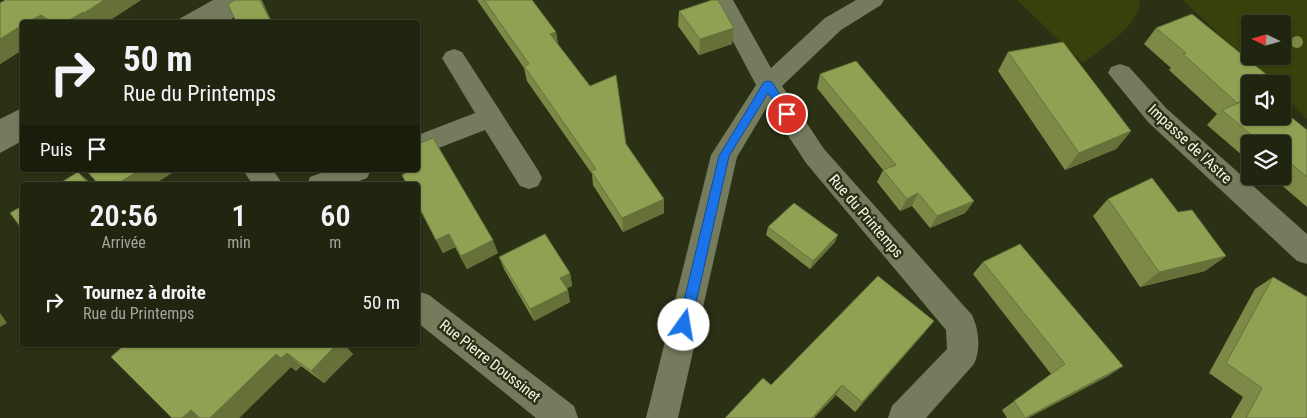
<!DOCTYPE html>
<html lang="fr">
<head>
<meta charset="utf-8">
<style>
  :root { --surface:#202510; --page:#282d19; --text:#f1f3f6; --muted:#a2a59f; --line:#3d4230 }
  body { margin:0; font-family:"Roboto Condensed",sans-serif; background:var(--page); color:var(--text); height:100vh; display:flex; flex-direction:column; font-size:19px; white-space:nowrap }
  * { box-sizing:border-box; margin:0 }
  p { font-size:16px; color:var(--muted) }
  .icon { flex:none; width:28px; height:28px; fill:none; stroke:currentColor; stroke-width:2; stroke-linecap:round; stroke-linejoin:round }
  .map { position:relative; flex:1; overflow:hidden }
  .side { position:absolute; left:20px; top:182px; width:400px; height:165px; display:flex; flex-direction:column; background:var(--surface); border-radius:5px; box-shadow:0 1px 4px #0004,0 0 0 1px var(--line) }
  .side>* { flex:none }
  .banner { position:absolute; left:20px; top:20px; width:400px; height:152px; border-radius:5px; box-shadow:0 1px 4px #0004,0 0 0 1px var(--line); background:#202510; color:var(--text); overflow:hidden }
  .needle { width:32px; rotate:275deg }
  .fabs { position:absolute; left:1241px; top:15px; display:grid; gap:10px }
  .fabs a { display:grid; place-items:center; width:50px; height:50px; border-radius:5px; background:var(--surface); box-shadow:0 1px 4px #0004,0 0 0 1px var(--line); font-size:25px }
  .pin { position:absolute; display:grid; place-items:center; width:42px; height:42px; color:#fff; margin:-21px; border:2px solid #fff; border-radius:50%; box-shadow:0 1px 5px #0007 }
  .me { position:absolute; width:55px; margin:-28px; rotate:13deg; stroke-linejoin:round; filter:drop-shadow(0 0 4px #0008) }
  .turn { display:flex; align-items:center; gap:18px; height:105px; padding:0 20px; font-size:22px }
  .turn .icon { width:65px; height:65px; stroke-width:2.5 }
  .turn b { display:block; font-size:35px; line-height:42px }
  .then { display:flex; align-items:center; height:48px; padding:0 20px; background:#0003; gap:10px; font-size:19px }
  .eta { display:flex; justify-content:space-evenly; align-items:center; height:85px; text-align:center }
  .eta b { font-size:30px; font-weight:600; line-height:35px }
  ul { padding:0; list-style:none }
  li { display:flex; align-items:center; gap:15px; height:70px; padding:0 20px }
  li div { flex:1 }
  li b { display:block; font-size:19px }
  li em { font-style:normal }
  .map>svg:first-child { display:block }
  .green { fill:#38410b; fill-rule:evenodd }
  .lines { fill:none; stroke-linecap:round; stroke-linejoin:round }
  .service { fill:#757c5d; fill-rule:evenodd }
  .minor { fill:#757c5d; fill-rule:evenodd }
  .tree { fill:#7b8a43 }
  .wall { fill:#7d8a47 }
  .shaded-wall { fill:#66713a }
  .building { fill:#91a153; stroke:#66713a }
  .route { fill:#1a73e8; stroke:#114b97 }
  .labels { text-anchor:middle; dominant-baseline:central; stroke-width:5; stroke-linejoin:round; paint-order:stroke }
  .street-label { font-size:15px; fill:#f3f7e6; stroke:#2b3115 }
</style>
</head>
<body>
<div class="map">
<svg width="1307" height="418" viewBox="0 0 1307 418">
  <rect width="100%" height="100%" fill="#2b3115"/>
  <g class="green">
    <path d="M1017 0H1140C1140 26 1102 48 1083 63Z"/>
    <path d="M1183 0H1307V119L1283 95 1282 84H1271ZM1250 24H1282V56H1250Z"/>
  </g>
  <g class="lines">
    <g class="service">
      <polygon points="213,0 230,0 228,3 194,22 178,22 179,19"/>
      <polygon points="22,128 22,141 0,153 0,140"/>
    </g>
    <g class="minor">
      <polygon points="230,0 258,0 255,5 226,22 198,22 201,16"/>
      <path d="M711 0H733L771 68 825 18 856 0H884L881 5 841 30 782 86 824 149 972 315C979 330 981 349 974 364L926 418H888L892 406 947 349 946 330 806 163 768 105 737 157 678 418H646L711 155 756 85Z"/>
      <polygon points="454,49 462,52 538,170 542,178 538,186 529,189 520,186 485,130 418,156 418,135 475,113 442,58 446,52"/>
      <polygon points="1120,64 1129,67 1166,108 1307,234 1307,264 1297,261 1148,122 1108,73 1111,67"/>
      <polygon points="22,108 22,130 0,141 0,119"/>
      <polygon points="243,170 273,170 283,185 253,185"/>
      <polygon points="329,170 371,170 367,178 349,185 307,185 310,177"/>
      <polygon points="418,291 429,295 574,406 578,418 536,418 418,323"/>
    </g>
  </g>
  <circle class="tree" cx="1297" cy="42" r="6"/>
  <g class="wall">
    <polygon points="141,0 107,22 22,22 22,50 0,64 0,3"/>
    <polygon points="477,0 532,0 556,32 558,44 626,144 664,213 623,232 593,185 592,174 527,81 524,68"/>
    <polygon points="679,11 732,44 699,55 678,26"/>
    <polygon points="1156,28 1250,84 1307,130 1307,207 1271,176 1282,176 1282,144 1250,144 1250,162 1207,125 1217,114 1169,70 1171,68 1144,44"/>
    <polygon points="1008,52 1131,131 1116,149 1065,170 998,71"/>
    <polygon points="820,74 974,201 965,213 930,228 912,206 900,211 877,182 883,170 817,88"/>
    <polygon points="406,173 498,253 467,269 455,247 443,253 418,206 418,185"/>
    <polygon points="1108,199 1178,212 1226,256 1205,271 1140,287 1093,216"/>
    <polygon points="768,227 835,242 810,269 766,235"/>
    <polygon points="499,257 570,273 572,286 567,288 570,302 534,321 504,269"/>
    <polygon points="983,262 1123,366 1108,376 1028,418 1007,418 1002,410 1051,374 973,274"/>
    <polygon points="1273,277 1307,418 1231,418 1243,397 1209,373 1255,289"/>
    <polygon points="925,332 855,412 836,395 814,418 725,418 771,385"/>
    <polygon points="118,345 344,345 353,354 324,383 301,366 296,371 291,367 239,418 172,418"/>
  </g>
  <g class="shaded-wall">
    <polygon points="104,0 141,0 107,22 92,22 84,13"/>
    <polygon points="260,0 262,0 272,22 271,22"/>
    <polygon points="83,12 92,22 66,22"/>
    <polygon points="41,15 48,22 27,22"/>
    <polygon points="22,25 22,50 0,64 0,39"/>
    <polygon points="734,28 732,44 699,55 700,39"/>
    <polygon points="556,32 558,47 550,34"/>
    <polygon points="1131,131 1116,149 1065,170 1079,153"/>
    <polygon points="140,170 177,170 153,185 115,185"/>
    <polygon points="78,172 93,185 90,185"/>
    <polygon points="918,193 912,206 900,211 907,199"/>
    <polygon points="664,199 664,213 623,232 622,218"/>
    <polygon points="974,201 965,213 930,228 937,216"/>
    <polygon points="449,234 455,247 443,253 436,240"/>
    <polygon points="838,235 835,242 810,269 813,261"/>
    <polygon points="493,240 498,253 467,269 461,256"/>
    <polygon points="1226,256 1205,271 1140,287 1159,272"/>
    <polygon points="570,273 572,286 563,290 560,278"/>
    <polygon points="568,290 570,302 534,321 530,309"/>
    <polygon points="0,313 7,323 0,327"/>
    <polygon points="934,321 925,332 855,412 862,402"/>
    <polygon points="336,345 344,345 353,354 324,383 311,371"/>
    <polygon points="287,353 301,366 296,371 281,358"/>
    <polygon points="276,354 291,367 239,418 210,418"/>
    <polygon points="1123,366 1108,376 1028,418 1025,418"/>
    <polygon points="842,385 836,395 814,418 812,418"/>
    <polygon points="191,410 206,418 182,418"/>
  </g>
  <g class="building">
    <polygon points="5,0 104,0 84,13 83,12 66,22 52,22 41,15 27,22 22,22 22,25 0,39 0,3"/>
    <polygon points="235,0 260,0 271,22 236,22 228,4"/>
    <polygon points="484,0 532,0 556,32 550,34 590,86 616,75 626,144 664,199 622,218 591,171 596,169 524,66 529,64"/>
    <polygon points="712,0 718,0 734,28 700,39 679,11"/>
    <polygon points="1192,14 1278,84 1250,84 1250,98 1237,103 1183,54 1186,53 1156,28"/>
    <polygon points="1063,42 1131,131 1079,153 1008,52"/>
    <polygon points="856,61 974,201 937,216 918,193 907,199 883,170 896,165 820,74"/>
    <polygon points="1250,98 1250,116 1282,116 1282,110 1307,130 1307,177 1289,162 1286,164 1282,161 1282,144 1262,144 1222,110"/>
    <polygon points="433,138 493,240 461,256 449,234 436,240 418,205 418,185 407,185 402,175 406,173 405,170 418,170 418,144"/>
    <polygon points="86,170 140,170 115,185 99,185"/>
    <polygon points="78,172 90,185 57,185"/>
    <polygon points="1152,178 1178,212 1192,210 1226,256 1159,272 1108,199"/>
    <polygon points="794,203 838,235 813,261 768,227"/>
    <polygon points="22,206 22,229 10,213"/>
    <polygon points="545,234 570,273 560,278 568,290 530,309 499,257"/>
    <polygon points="1020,244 1123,366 1025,418 1014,401 1065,364 983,262"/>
    <polygon points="878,276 934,321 862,402 842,385 812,418 725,418 763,378 771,385"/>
    <polygon points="1273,277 1307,297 1307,418 1246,418 1262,388 1226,363"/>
    <polygon points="118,345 336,345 311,371 287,353 281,358 276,354 210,418 200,418 191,410 182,418 172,418 111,357 121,348"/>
  </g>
  <polygon class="route" points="768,81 772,82 792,114 790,116 783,116 768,93 729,156 691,325 689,329 684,331 680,329 678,325 719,156 764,82"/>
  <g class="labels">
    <g class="street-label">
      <text transform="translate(1190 144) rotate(43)">Impasse de l'Astre</text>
      <text transform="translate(866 216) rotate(49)">Rue du Printemps</text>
      <text transform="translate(490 361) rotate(38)">Rue Pierre Doussinet</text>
    </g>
  </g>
</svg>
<div class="fabs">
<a><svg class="needle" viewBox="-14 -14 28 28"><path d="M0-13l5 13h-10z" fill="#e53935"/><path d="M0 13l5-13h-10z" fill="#a2a59f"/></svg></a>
<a><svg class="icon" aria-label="sound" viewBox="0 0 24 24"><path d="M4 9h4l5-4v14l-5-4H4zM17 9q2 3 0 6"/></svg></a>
<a><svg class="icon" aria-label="layers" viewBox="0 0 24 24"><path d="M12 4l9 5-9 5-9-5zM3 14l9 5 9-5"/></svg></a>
</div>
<div class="pin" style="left:787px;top:114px;background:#d93025"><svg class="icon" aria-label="arrive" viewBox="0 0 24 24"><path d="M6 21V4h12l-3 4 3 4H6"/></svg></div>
<svg class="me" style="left:684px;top:325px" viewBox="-20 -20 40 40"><circle r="19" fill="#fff"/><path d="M0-13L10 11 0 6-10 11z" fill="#1a73e8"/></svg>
<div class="banner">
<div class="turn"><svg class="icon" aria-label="right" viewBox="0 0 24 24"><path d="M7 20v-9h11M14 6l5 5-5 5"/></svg><div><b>50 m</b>Rue du Printemps</div></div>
<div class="then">Puis<svg class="icon" aria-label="arrive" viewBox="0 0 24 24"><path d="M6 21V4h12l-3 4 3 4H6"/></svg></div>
</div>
<section class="side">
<div class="eta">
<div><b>20:56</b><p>Arrivée</p></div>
<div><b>1</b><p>min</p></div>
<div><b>60</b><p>m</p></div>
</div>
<ul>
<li><svg class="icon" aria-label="right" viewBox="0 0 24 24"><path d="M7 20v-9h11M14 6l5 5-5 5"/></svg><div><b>Tournez à droite</b><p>Rue du Printemps</p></div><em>50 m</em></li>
</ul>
</section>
</div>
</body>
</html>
